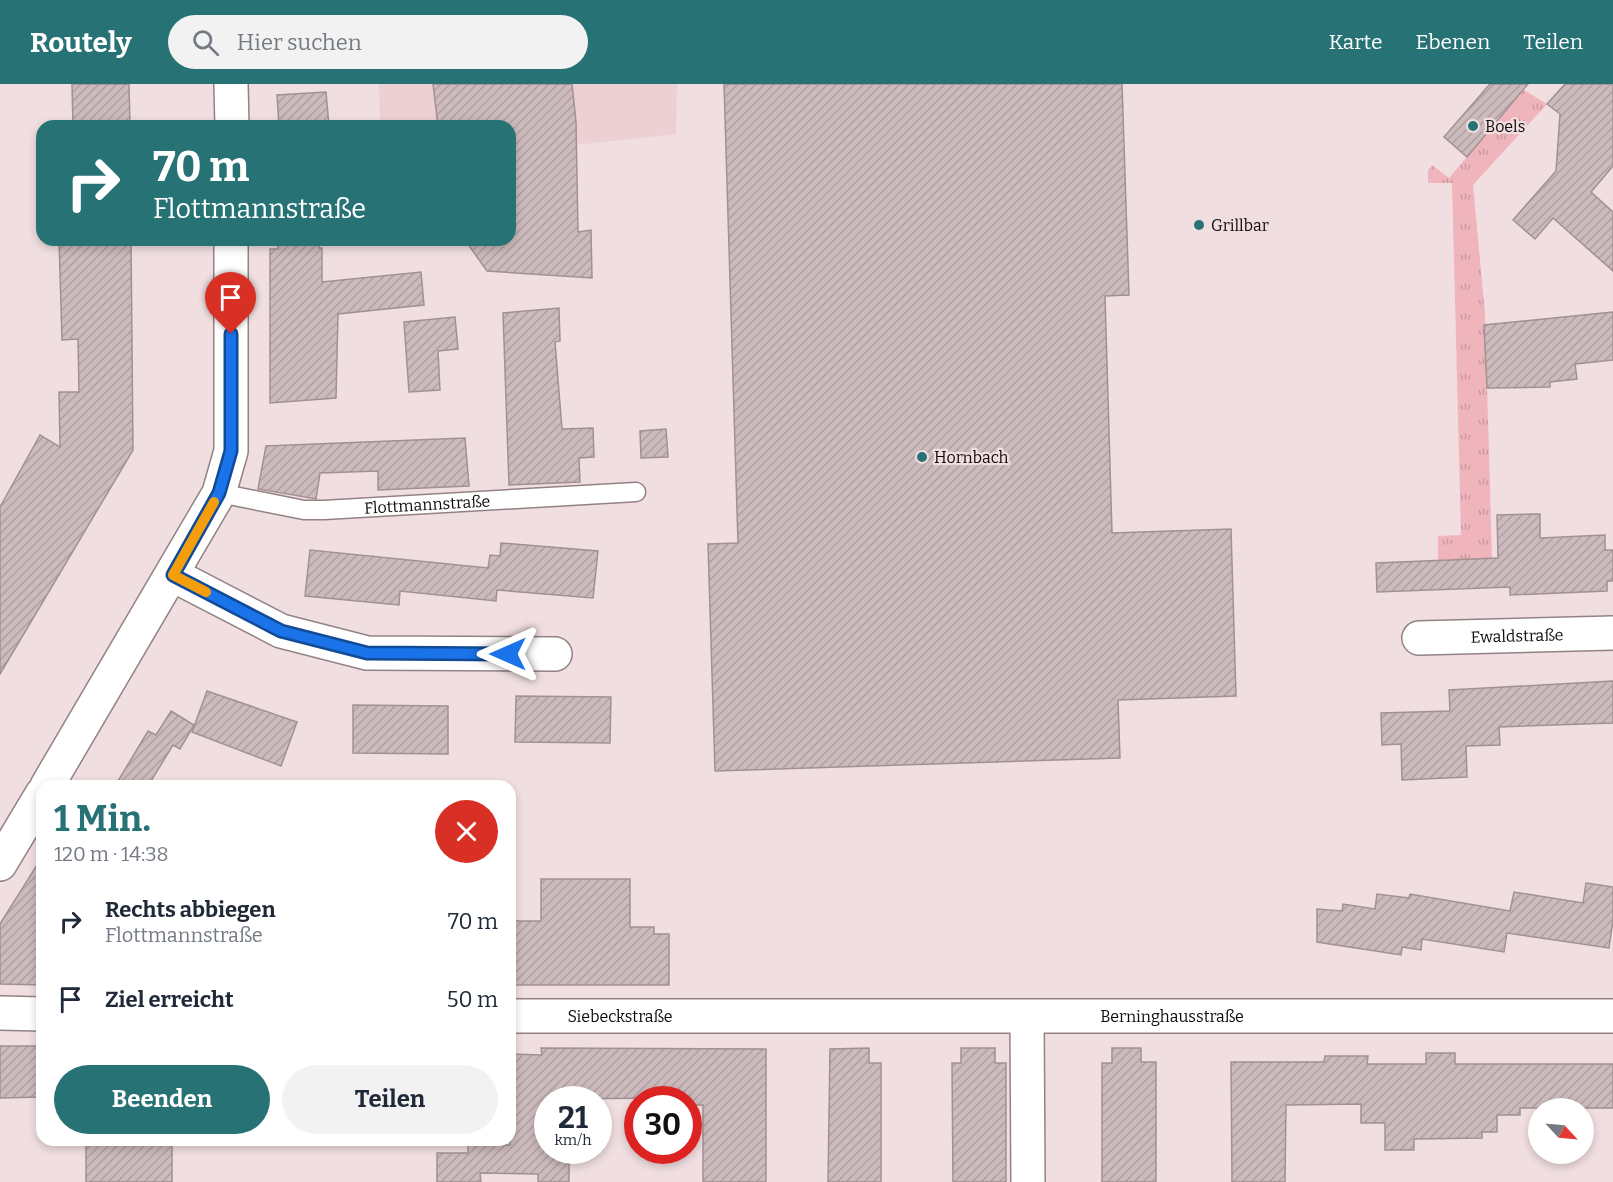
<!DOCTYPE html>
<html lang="de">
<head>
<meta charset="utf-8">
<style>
  :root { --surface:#fff; --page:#f2f2f3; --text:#1f2937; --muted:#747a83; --accent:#277275 }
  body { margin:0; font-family:Bitter,serif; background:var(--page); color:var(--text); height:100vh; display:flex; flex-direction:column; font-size:22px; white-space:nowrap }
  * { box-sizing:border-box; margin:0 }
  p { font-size:20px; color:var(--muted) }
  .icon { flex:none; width:33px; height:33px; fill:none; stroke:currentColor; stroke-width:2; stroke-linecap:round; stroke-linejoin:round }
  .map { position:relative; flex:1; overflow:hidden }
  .details { position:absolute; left:36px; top:696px; width:480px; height:366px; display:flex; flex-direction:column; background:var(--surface); border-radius:18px; box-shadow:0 3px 9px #0003 }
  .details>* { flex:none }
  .banner { position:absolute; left:36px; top:36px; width:480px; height:126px; border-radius:18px; box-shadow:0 3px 9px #0003; background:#277275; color:#fff; overflow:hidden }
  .needle { width:39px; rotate:116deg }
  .buttons { position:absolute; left:1528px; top:1014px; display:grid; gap:12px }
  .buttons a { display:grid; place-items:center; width:66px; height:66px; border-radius:50%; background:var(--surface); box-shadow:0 3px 9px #0003; font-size:30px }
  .speed { position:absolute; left:534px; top:1002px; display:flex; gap:12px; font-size:30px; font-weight:700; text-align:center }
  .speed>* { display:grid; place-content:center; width:78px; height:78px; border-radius:50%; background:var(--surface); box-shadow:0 3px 9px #0003; line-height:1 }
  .speed small { font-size:15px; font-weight:400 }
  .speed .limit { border:9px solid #d22; background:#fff; color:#111 }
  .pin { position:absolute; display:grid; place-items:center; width:51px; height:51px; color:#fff; margin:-62px -26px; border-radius:50% 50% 50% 0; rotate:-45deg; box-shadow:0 0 6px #0007 }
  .pin .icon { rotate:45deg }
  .me { position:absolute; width:66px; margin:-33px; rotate:270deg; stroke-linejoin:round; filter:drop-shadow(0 0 4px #0008) }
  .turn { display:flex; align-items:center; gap:21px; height:126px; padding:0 18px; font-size:27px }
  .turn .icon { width:78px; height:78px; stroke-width:2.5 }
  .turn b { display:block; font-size:42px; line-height:51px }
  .round { display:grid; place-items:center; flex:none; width:63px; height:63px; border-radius:32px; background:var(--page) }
  .headline { display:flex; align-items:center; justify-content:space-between; height:102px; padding:0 18px }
  h1 { font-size:36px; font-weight:700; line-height:45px; color:var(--accent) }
  .primary-button { display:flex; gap:12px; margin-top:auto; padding:12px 18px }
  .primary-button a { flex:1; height:69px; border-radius:36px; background:var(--accent); color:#fff; font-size:24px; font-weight:700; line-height:69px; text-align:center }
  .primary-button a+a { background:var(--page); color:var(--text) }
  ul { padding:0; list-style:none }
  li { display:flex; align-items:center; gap:18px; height:78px; padding:0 18px }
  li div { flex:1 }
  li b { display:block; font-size:22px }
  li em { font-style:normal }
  header { display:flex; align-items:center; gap:36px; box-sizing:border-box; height:84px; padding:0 30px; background:var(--accent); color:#fff }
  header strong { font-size:28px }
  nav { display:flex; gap:33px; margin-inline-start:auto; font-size:21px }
  .search { width:420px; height:54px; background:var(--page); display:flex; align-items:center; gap:15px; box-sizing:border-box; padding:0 21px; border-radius:33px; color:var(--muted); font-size:22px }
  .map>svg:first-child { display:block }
  .built { fill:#ecd0d3 }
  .grass { fill:url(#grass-tufts) }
  .building { fill:url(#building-hatch); stroke:#a29092; stroke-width:1.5 }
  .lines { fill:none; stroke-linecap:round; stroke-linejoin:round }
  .service-casing { stroke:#938284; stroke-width:21 }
  .minor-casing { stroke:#938284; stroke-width:36 }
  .service { stroke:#fff; stroke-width:18 }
  .minor { stroke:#fff; stroke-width:33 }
  .route-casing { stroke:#114b97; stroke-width:15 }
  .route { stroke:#1a73e8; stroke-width:10 }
  .slow { stroke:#f59e0b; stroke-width:10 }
  .poi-dot { fill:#277275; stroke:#f1dee0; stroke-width:2 }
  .labels { text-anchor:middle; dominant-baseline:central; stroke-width:4.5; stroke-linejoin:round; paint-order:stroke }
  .poi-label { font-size:16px; fill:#100a0a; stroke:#f1dee0; text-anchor:start }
  .street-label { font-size:16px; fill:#100a0a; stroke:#f1dee0 }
</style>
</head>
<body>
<header>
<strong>Routely</strong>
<div class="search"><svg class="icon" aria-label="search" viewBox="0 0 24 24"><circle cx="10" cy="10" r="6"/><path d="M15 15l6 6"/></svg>Hier suchen</div>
<nav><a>Karte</a><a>Ebenen</a><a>Teilen</a></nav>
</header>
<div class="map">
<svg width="1613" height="1098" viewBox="0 0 1613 1098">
  <defs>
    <pattern id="grass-tufts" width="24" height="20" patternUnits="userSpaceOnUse" patternTransform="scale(1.5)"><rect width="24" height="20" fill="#f0b4bc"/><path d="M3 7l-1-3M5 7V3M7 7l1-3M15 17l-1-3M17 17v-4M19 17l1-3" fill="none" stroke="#cd99a0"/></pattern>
    <pattern id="building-hatch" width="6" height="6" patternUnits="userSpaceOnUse" patternTransform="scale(1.5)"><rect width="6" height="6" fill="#cdbabc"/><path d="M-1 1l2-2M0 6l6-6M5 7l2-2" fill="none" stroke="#af9fa0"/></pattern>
  </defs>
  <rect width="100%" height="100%" fill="#f1dee0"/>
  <polygon class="built" points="379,0 677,0 676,50 510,68 510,42 380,42"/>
  <polygon class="grass" points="1524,6 1547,20 1473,101 1485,230 1492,474 1438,476 1438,452 1461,451 1452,99 1428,99 1428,87 1432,81 1449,94"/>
  <g class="building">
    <polygon points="72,0 129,0 130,42 73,42"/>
    <polygon points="433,0 572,0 576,38 578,148 591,146 592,194 487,187 465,156 510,156 510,42 438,42"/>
    <polygon points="724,0 1122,0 1129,211 1105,212 1112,449 1231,445 1236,612 1118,616 1120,674 715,687 708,460 738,459"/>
    <polygon points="1490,0 1528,0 1467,73 1444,53"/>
    <polygon points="1565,0 1613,0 1613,82 1591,108 1613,128 1613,187 1553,134 1535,155 1513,136 1556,87 1560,30 1547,20"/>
    <polygon points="326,8 329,42 279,42 277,11"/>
    <polygon points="59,156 131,156 133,366 0,590 0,423 40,351 60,363 59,308 79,308 78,255 62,256"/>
    <polygon points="278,156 319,156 319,164 322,164 322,198 421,188 424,221 338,230 336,314 270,319 270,165 278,165"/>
    <polygon points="559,224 560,257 555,258 562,345 593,344 594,373 579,374 580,398 509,401 503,229"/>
    <polygon points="1613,228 1613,276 1575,280 1577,295 1550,298 1550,303 1487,304 1484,241"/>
    <polygon points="455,233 458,265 438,267 440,306 409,308 404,238"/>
    <polygon points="666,345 668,373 641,374 640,347"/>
    <polygon points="465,354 469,402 378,406 378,387 320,389 316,415 258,405 266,362"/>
    <polygon points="1540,430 1540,454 1605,451 1605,466 1613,466 1613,497 1607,497 1607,507 1510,511 1510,503 1377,508 1376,479 1498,474 1497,431"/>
    <polygon points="501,459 598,467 593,514 497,506 496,517 400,507 399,521 305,512 310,466 488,484 490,471 500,472"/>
    <polygon points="1613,597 1613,639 1499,643 1500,661 1466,662 1467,693 1402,696 1401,660 1382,661 1381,629 1450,627 1449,606"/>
    <polygon points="207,607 297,638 281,682 192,648"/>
    <polygon points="516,612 611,613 610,659 515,658"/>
    <polygon points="353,621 448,622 448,670 353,669"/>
    <polygon points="171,627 194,641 180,665 173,661 148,702 115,702 148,647 156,651"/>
    <polygon points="42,773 42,901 0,900 0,840"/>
    <polygon points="541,795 630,795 630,843 654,843 654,850 669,850 669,901 510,901 510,837 541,837"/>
    <polygon points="1586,799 1613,803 1613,836 1609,864 1507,849 1504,868 1422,855 1421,866 1402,863 1401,871 1317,858 1317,825 1342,827 1343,820 1375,825 1377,810 1409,814 1410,810 1510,827 1514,808 1583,819"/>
    <polygon points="0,962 42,962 42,1013 0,1014"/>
    <polygon points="541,964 766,965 766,1098 703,1098 703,1021 688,1021 688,1016 669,1014 548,1015 548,1066 569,1066 569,1098 538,1098 538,1090 480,1089 481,1098 437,1098 437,1069 468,1069 468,1061 510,1061 510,970 542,971"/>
    <polygon points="869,964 869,979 881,979 881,1098 828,1098 830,965"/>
    <polygon points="961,964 995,964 995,979 1006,979 1006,1098 953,1098 952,979 961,979"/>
    <polygon points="1112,964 1141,964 1141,978 1156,978 1156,1098 1102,1098 1102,979 1112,979"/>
    <polygon points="1426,969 1455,969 1455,980 1613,980 1613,1024 1520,1024 1520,1031 1497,1031 1497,1048 1482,1048 1482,1054 1414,1055 1414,1066 1385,1066 1385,1039 1361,1039 1361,1020 1286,1021 1285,1098 1232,1098 1231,978 1324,978 1325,972 1368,972 1367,980 1426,980"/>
    <rect x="86" y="1056" width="86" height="42"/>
  </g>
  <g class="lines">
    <g class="service-casing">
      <g id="service">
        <path id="s1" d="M219 409 304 426H324L636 408"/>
      </g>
    </g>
    <g class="minor-casing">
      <g id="minor">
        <polyline points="231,0 232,42"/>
        <polyline points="173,491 281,547 367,569 555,570"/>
        <path id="s2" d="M1419 554 1613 549"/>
        <polyline points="47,702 219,409 231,367 231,156"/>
        <polyline points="0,780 42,710"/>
        <polyline points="0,929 42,930"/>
        <path id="s3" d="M510 932H1613"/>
        <polyline points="1027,934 1028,1098"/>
      </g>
    </g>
    <use href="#service" class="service"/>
    <use href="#minor" class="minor"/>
  </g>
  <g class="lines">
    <g class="route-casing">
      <polyline id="route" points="231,250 231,367 219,409 173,491 281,547 367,569 508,570"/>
    </g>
    <use href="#route" class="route"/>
    <polyline class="slow" points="206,508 173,491 214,418"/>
  </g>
  <g class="poi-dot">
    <circle cx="1473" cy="42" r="6"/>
    <circle cx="1199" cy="141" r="6"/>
    <circle cx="922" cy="373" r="6"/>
  </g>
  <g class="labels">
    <g class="poi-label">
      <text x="1485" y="42">Boels</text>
      <text x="1211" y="141">Grillbar</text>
      <text x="934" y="373">Hornbach</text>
    </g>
    <g class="street-label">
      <text stroke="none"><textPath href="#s1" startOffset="210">Flottmannstraße</textPath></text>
      <text stroke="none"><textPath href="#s2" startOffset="98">Ewaldstraße</textPath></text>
      <text stroke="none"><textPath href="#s3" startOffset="110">Siebeckstraße</textPath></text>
      <text stroke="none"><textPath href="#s3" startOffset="662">Berninghausstraße</textPath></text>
    </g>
  </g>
</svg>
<div class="buttons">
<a><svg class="needle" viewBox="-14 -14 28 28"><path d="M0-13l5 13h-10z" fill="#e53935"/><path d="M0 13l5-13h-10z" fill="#747a83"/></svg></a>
</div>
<div class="speed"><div>21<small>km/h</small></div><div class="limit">30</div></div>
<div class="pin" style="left:231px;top:250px;background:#d93025"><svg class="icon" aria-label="arrive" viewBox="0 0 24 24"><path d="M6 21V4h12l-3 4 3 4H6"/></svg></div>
<svg class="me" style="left:508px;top:570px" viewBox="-20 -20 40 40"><path d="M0-17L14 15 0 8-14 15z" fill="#1a73e8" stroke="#fff" stroke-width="4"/></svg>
<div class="banner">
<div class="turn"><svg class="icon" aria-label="right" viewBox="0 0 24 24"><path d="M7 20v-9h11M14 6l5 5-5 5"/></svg><div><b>70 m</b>Flottmannstraße</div></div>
</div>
<section class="details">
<div class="headline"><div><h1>1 Min.</h1><p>120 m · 14:38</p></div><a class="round" style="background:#d93025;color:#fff"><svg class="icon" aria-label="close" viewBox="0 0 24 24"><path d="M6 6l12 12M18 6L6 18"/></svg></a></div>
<ul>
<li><svg class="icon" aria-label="right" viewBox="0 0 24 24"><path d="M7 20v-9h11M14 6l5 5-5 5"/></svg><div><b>Rechts abbiegen</b><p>Flottmannstraße</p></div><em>70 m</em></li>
<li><svg class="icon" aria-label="arrive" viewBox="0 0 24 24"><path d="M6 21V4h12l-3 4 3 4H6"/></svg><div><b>Ziel erreicht</b></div><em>50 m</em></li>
</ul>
<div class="primary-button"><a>Beenden</a><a>Teilen</a></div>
</section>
</div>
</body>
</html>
